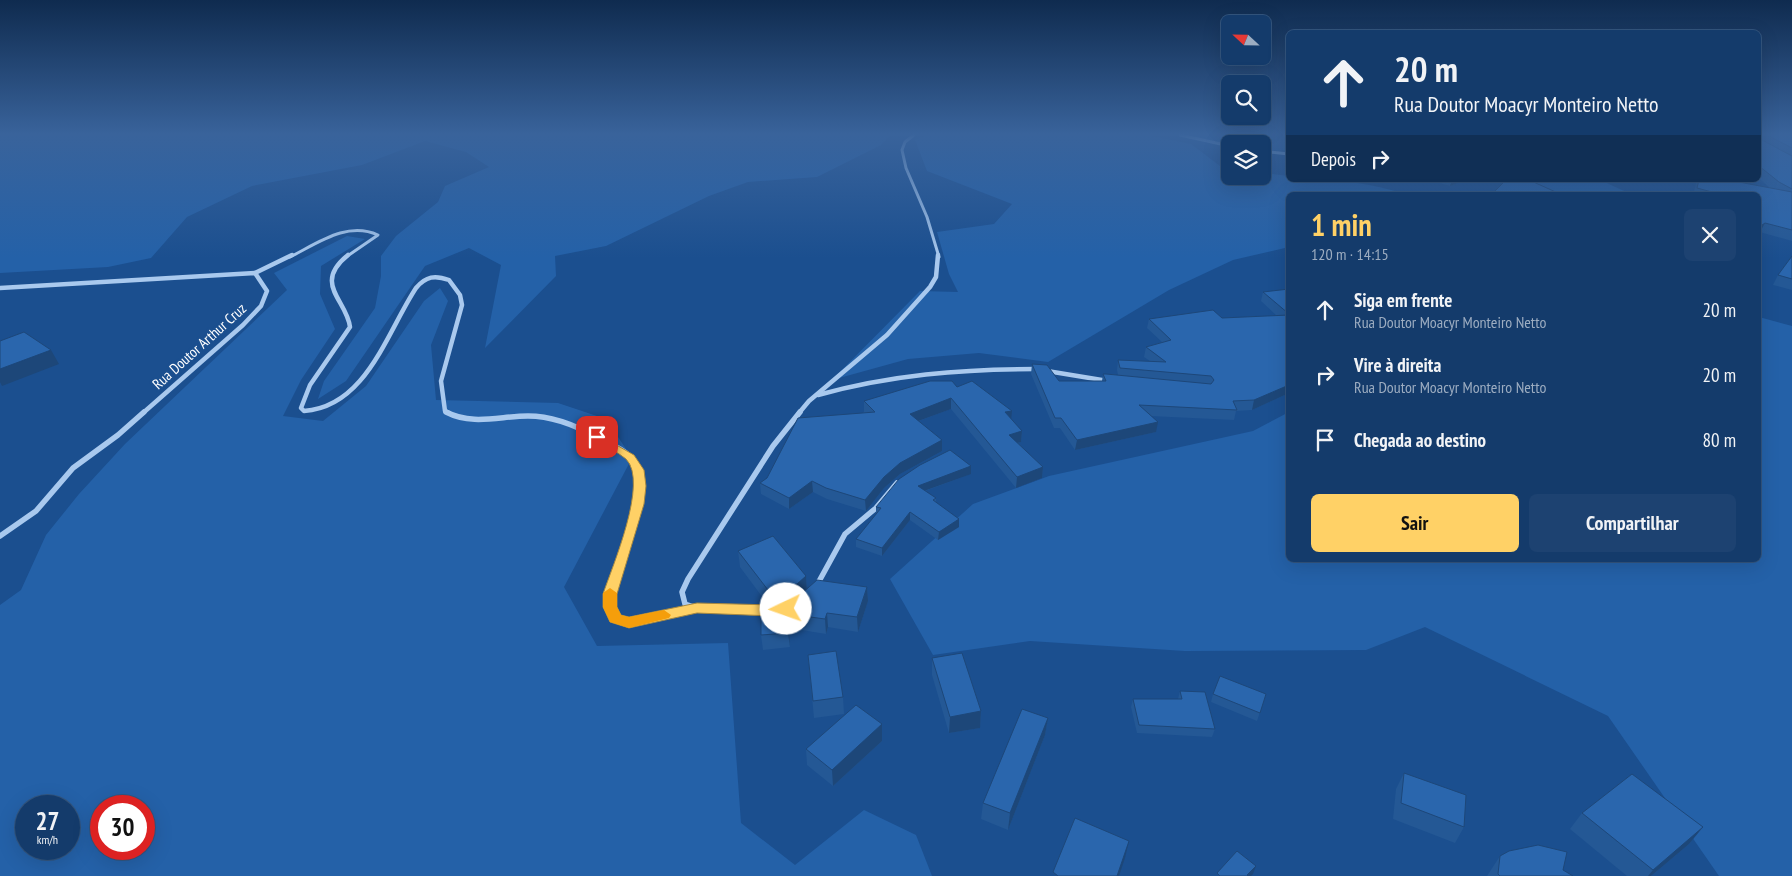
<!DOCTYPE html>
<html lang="pt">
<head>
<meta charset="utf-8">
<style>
  :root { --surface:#143b6b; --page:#1d4271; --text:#f1f3f6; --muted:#9dadc1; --line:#33557e; --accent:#ffd166 }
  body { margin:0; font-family:"PT Sans Narrow",sans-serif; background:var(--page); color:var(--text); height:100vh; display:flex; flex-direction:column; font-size:19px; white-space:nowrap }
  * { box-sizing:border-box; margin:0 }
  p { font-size:16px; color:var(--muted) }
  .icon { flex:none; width:28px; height:28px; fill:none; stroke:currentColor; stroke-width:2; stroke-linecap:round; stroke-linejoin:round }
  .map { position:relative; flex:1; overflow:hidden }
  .details { position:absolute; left:1286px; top:192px; width:475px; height:370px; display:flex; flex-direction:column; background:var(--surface); border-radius:8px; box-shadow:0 5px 20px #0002,0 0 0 1px var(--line) }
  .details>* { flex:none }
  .hud { position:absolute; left:1286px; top:30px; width:475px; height:152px; border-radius:8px; box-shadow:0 5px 20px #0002,0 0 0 1px var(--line); background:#143b6b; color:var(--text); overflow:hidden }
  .needle { width:32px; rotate:292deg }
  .fabs { position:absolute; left:1221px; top:15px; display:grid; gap:10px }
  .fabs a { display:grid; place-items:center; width:50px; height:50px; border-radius:8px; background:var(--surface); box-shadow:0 5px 20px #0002,0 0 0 1px var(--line); font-size:25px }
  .speed { position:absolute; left:15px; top:795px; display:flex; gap:10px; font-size:25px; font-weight:700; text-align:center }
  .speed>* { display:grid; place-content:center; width:65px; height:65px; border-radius:50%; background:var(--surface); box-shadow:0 5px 20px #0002,0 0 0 1px var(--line); line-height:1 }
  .speed small { font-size:12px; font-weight:400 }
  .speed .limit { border:8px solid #d22; background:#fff; color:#111 }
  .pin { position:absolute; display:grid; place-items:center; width:42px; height:42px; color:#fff; margin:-21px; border-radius:10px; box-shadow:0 2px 8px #0006 }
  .me { position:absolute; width:55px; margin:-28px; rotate:267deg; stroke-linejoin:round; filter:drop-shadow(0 0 4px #0008) }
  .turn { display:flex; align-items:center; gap:18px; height:105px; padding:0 25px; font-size:22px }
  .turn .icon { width:65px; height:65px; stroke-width:2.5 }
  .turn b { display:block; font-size:35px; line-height:42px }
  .then { display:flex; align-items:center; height:48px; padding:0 25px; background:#0003; gap:10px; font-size:19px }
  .round { display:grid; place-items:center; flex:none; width:52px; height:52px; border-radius:8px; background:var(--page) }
  .overview { display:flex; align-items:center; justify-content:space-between; height:85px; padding:0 25px }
  h1 { font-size:30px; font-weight:700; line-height:38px; color:var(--accent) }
  .cta { display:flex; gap:10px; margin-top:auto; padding:10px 25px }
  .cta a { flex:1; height:58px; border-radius:8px; background:var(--accent); color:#111; font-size:20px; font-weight:700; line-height:58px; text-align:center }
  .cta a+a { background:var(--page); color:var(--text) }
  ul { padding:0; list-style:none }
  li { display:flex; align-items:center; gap:15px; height:65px; padding:0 25px }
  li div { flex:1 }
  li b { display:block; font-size:19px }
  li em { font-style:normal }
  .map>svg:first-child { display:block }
  .green { fill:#2461a8; fill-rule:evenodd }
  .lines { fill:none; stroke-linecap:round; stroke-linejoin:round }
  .minor-far3 { stroke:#a9c9ee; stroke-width:3 }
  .minor-far2 { stroke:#a9c9ee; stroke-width:4.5 }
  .minor-far1 { stroke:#a9c9ee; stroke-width:5.5 }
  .minor { stroke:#a9c9ee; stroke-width:7 }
  .wall { fill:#245895 }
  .shaded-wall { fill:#1d4779 }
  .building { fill:#2a66ad; stroke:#1d4779 }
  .route { fill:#ffd166; stroke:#a68842 }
  .slow { fill:#f59e0b }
  .labels { text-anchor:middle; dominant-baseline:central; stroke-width:5; stroke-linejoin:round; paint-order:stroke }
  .street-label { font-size:15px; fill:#fff; stroke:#1b4f8f }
</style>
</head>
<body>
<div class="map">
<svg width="1792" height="876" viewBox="0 0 1792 876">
  <rect width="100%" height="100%" fill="#1b4f8f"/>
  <g class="green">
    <polygon points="0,135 890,135 881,145 817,177 748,182 709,196 606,246 555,256 556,276 485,348 501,265 469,248 425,266 346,381 318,399 324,381 375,308 381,276 381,256 396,236 438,202 445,186 489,167 466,152 425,141 362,165 252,186 187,217 151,258 108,267 0,273"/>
    <path d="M926 135H1147L1191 144 1224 169H1230V176H1262L1263 173 1289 176V180C1327 180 1370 181 1406 195H1289V247L1233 260 1169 290 1048 362 979 353 908 359 832 380 920 291 958 292 949 274 937 232 994 224 1012 204 927 171 915 140Z"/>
    <polygon points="1184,135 1289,135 1289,149 1279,151 1263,149 1262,144 1230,145"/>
    <polygon points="1523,180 1600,180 1633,195 1552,195"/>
    <path d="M347 236 365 239 321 266 320 294 335 329 301 380 283 416 323 421 366 386 424 301 440 288 448 301 431 345 436 400 558 403 606 419 632 458 564 587 597 646 728 643 741 823 795 865 864 810 916 835 932 876H0V605L21 590 46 535 79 494 125 444 287 290 274 273ZM26 806H69V849H26ZM101 806H144V849H101Z"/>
    <polygon points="1759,317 1792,326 1792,876 1719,876 1608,716 1425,627 1366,650 1185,651 1030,641 933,655 890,579 973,504 1049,476 1253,431 1289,412 1289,560 1759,560"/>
  </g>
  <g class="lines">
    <g class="minor-far3">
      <polyline points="914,135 905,142 902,150 906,168 927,217 939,257"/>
      <polyline points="1180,135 1230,146"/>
      <polyline points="1262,151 1289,154"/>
      <path d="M290 257C318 243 347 221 378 235L346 257"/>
    </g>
    <g class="minor-far2">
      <path d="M348 255C312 284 347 300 350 327L310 385 301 408 304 411C366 407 387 332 416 288 426 276 435 275 449 280L460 295 462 305 441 381 445 411 449 413"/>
      <polyline points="255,273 292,255"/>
      <polyline points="0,288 255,273 267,291 261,306 243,325 143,413"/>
      <polyline points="1047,371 1108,381"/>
      <path d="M818 395C890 375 961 369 1036 369"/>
      <polyline points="799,413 809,401 887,335 930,287 936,277 938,255"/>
    </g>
    <g class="minor-far1">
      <path d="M446 412C473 426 500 416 528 416 553 416 575 425 596 437 607 443 621 447 629 456 656 486 620 560 610 594V607L614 615"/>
      <polyline points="0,536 36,511 73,468 118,435 144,412"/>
      <polyline points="817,585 845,534 876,508 897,483"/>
      <polyline points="775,610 697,608 685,604 682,592 688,579 773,446 800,412"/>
      <polyline points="662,615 697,608"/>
    </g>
    <polyline class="minor" points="613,614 615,618 629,622 668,614"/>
  </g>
  <g class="wall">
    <polygon points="1759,135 1792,135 1792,241 1760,232 1759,195 1693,195 1696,184 1698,180 1728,180 1770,188 1759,178"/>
    <polygon points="1429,180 1466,180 1450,186"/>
    <polygon points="1792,256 1792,290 1773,285 1778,275"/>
    <polygon points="1289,289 1289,393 1252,410 1236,411 1234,420 1150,416 1156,432 1075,450 1060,428 1054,428 1031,374 1032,364 1059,381 1102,381 1103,374 1118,375 1117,370 1118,360 1150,361 1144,357 1146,347 1162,342 1147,328 1149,319 1222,318 1277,316 1261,301 1263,292"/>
    <polygon points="957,387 1011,419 1022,431 1021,442 1018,443 1043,467 1042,478 1016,488 951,409 919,421 942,440 942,451 900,474 884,488 866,511 827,499 813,492 789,509 761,494 760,483 864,412 864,401"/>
    <polygon points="971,474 925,491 936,498 936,503 959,519 959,527 938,540 910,520 882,556 856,547 856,539 876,515 876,507"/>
    <polygon points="738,551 806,576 807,589 867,587 868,601 858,632 828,627 826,634 789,628 790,647 763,650 761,635 775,610 775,605 769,606 740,567"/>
    <polygon points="808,655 843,697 844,714 814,718"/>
    <polygon points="932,658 981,711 980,728 949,733 932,675"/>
    <polygon points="1180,691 1215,729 1212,737 1137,733 1131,707 1133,699 1178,699"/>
    <polygon points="1213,694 1266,694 1257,721 1211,702"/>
    <polygon points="1048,718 1045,735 1008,830 981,819 983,803"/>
    <polygon points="882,724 882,741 833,786 807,765 806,749"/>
    <polygon points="1404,773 1464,827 1455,843 1393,819 1396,789"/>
    <polygon points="1582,813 1703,827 1689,844 1651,876 1627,876 1570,829"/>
    <polygon points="1500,856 1563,870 1573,876 1487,876"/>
  </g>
  <g class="shaded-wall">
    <polygon points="1762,135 1764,135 1761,142 1760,136"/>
    <polygon points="1452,180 1466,180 1450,186"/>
    <polygon points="1765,223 1760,232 1759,233 1759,227"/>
    <polygon points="51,350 59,364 2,386 0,382 0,369"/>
    <polygon points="1289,385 1289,393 1252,410 1254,400"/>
    <polygon points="951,398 951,409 910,424 910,414"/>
    <polygon points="1012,411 1011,421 1005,412"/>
    <polygon points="1158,422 1156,432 1075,450 1077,440"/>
    <polygon points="1022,431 1021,442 1008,445 1009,435"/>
    <polygon points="942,440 942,451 900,474 884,488 866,511 865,500 884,477 900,463"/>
    <polygon points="971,466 971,474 918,493 918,486"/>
    <polygon points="1043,467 1042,478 1016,488 1017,477"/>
    <polygon points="812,481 813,492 789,509 789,498"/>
    <polygon points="910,512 910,520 882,556 882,548"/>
    <polygon points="959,519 959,527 938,540 939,532"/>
    <polygon points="806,576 807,592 774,601 775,605 769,606 768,590"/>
    <polygon points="867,587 868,601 858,632 857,617"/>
    <polygon points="827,613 828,627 826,634 825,619"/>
    <polygon points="788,614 789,628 790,647 788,633"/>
    <polygon points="981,711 980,728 949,733 950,717"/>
    <polygon points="1048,718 1045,735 1008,830 1010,813"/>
    <polygon points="882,724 882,741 833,786 832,770"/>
    <polygon points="1703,827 1689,844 1651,876 1648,876 1653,870"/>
    <polygon points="1129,841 1125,858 1119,876 1117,876"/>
    <polygon points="1256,866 1253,874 1251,876 1247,876"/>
  </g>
  <g class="building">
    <polygon points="1759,135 1762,135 1760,136 1762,140 1792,156 1792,189 1779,182 1759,166"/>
    <polygon points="1767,135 1792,135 1792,148"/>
    <polygon points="1506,180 1529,180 1558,193 1556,195 1491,195"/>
    <polygon points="1699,180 1728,180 1792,192 1792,230 1765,223 1759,227 1759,195 1723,195 1697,188"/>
    <polygon points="1792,256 1792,279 1778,275"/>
    <polygon points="1289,289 1289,314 1263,292"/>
    <polygon points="1213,310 1222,318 1289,315 1289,385 1254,400 1233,401 1237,410 1139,405 1158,422 1077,440 1061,418 1055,418 1032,364 1047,365 1059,381 1106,381 1103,374 1106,374 1211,384 1214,380 1211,376 1120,368 1118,360 1166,362 1146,347 1171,340 1149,319"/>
    <polygon points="24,332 51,350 0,369 0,341"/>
    <polygon points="930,381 952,381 957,387 972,381 1012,411 1005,412 1022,431 1009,435 1043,467 1017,477 951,398 910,414 942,440 900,463 884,477 865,500 826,488 812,481 789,498 760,483 767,478 798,418 875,412 864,401"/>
    <polygon points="950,450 971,466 918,486 936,498 933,500 959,519 939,532 910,512 882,548 856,539 881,508 876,507 899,479 920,465"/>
    <polygon points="773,536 806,576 797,584 768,590 738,551"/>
    <polygon points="817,580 867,587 857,617 827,613 825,619 788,614 788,633 761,635 761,611 781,609 774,601 801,594"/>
    <polygon points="836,651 843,697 813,701 808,655"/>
    <polygon points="962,653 981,711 950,717 932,658"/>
    <polygon points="1220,676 1266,694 1260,713 1213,694"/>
    <polygon points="1180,691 1205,692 1215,729 1139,725 1133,699 1182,699"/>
    <polygon points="856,705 882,724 832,770 806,749"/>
    <polygon points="1022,709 1048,718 1010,813 983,803"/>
    <polygon points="1404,773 1466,795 1464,827 1401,803"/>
    <polygon points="1632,774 1703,827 1653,870 1582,813"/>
    <polygon points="1075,818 1129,841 1117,876 1058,876 1053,872"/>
    <polygon points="1538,845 1567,852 1563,870 1573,876 1500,876 1498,874 1500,856 1509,851"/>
    <polygon points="1237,851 1256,866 1247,875 1248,876 1220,876 1217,873"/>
  </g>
  <linearGradient id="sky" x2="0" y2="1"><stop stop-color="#0f2b4f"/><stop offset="0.52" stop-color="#39639b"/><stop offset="1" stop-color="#39639b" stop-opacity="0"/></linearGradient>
  <rect width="1792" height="258" fill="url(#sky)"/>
  <path class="route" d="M597 434 634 455 644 470 646 486 644 504 617 594V607L621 615 629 617 697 603 773 605 786 604 793 609 791 613 773 616 697 613 629 628 610 622 603 607V594C612 567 649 482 626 459 617 451 603 446 593 440L591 437Z"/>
  <polygon class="slow" points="610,588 617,593 617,607 621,615 629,617 664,610 671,615 669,618 629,628 610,622 603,607 603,593"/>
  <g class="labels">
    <g class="street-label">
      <text transform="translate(199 346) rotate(-42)">Rua Doutor Arthur Cruz</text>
    </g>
  </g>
</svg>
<div class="fabs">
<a><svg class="needle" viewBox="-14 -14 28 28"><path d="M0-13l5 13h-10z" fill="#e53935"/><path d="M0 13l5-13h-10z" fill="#9dadc1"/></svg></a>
<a><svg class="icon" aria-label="search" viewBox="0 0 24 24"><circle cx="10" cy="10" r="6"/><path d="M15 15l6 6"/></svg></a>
<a><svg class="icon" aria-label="layers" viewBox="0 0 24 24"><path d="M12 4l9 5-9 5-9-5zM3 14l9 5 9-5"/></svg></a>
</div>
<div class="speed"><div>27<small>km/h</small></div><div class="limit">30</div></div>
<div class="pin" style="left:597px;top:437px;background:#d93025"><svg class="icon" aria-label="arrive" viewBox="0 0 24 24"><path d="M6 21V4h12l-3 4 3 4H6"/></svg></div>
<svg class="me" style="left:786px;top:609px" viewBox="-20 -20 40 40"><circle r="19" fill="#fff"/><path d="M0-13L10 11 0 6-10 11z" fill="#ffd166"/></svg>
<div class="hud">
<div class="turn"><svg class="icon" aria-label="ahead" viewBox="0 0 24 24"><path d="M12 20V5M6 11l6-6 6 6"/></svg><div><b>20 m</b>Rua Doutor Moacyr Monteiro Netto</div></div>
<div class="then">Depois<svg class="icon" aria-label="right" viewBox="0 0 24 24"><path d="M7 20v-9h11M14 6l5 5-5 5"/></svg></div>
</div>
<section class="details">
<div class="overview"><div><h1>1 min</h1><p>120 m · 14:15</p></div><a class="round"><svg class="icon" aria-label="close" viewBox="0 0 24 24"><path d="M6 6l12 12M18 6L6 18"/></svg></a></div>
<ul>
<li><svg class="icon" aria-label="ahead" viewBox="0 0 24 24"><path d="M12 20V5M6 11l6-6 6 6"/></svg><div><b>Siga em frente</b><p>Rua Doutor Moacyr Monteiro Netto</p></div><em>20 m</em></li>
<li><svg class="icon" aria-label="right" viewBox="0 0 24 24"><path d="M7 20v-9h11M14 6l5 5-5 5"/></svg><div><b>Vire à direita</b><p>Rua Doutor Moacyr Monteiro Netto</p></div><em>20 m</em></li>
<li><svg class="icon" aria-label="arrive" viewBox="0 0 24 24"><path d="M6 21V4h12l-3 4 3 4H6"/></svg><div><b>Chegada ao destino</b></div><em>80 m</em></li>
</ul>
<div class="cta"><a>Sair</a><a>Compartilhar</a></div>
</section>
</div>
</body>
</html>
